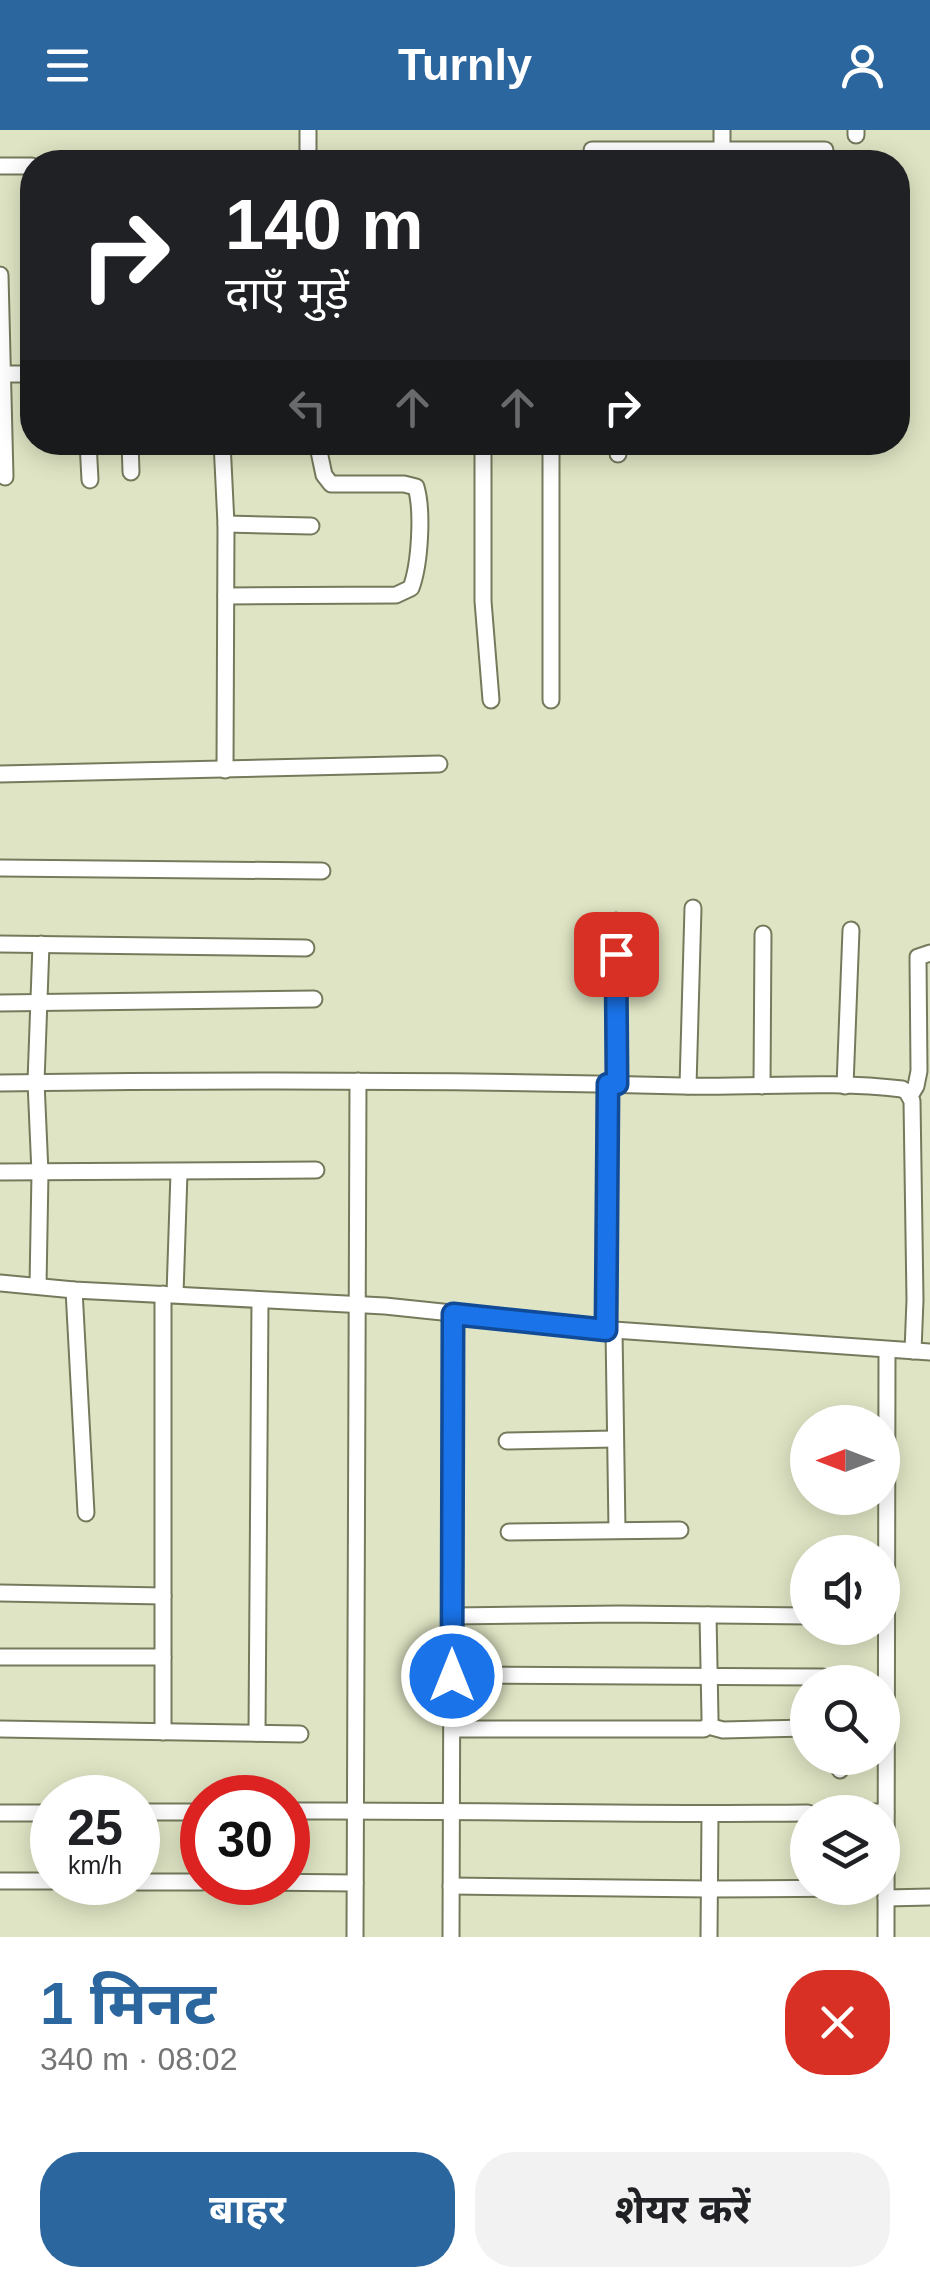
<!DOCTYPE html>
<html lang="hi">
<head>
<meta charset="utf-8">
<style>
  :root { --surface:#fff; --page:#f2f2f2; --text:#202124; --muted:#757577; --accent:#2c669e }
  body { margin:0; font-family:Arial,"Noto Sans Devanagari",sans-serif; background:var(--page); color:var(--text); height:100vh; display:flex; flex-direction:column; font-size:38px; white-space:nowrap }
  * { box-sizing:border-box; margin:0 }
  p { font-size:32px; color:var(--muted) }
  .icon { flex:none; width:55px; height:55px; fill:none; stroke:currentColor; stroke-width:2; stroke-linecap:round; stroke-linejoin:round }
  .map { position:relative; height:1807px; overflow:hidden }
  .sheet { display:flex; flex-direction:column; background:var(--surface); flex:1 }
  .sheet>* { flex:none }
  .top-card { position:absolute; left:20px; top:20px; width:890px; height:305px; border-radius:40px; box-shadow:0 5px 25px #0003; background:#202124; color:#fff; overflow:hidden }
  .needle { width:65px; rotate:270deg }
  .tools { position:absolute; left:790px; top:1275px; display:grid; gap:20px }
  .tools a { display:grid; place-items:center; width:110px; height:110px; border-radius:50%; background:var(--surface); box-shadow:0 5px 25px #0003; font-size:50px }
  .speed { position:absolute; left:30px; top:1645px; display:flex; gap:20px; font-size:50px; font-weight:700; text-align:center }
  .speed>* { display:grid; place-content:center; width:130px; height:130px; border-radius:50%; background:var(--surface); box-shadow:0 5px 25px #0003; line-height:1 }
  .speed small { font-size:25px; font-weight:400 }
  .speed .limit { border:15px solid #d22; background:#fff; color:#111 }
  .pin { position:absolute; display:grid; place-items:center; width:85px; height:85px; color:#fff; margin:-42px; border-radius:20px; box-shadow:0 5px 15px #0006 }
  .me { position:absolute; width:110px; margin:-55px; rotate:0deg; stroke-linejoin:round; filter:drop-shadow(0 0 8px #0008) }
  .turn { display:flex; align-items:center; gap:35px; height:210px; padding:0 40px; font-size:45px }
  .turn .icon { width:130px; height:130px; stroke-width:2.5 }
  .turn b { display:block; font-size:70px; line-height:85px }
  .lanes { display:flex; align-items:center; height:95px; padding:0 40px; background:#0003; justify-content:center; gap:50px; direction:ltr }
  .lanes .off { opacity:.35 }
  .round { display:grid; place-items:center; flex:none; width:105px; height:105px; border-radius:40px; background:var(--page) }
  .overview { display:flex; align-items:center; justify-content:space-between; height:170px; padding:0 40px }
  h1 { font-size:60px; font-weight:700; line-height:75px; color:var(--accent) }
  .primary-button { display:flex; gap:20px; margin-top:auto; padding:20px 40px }
  .primary-button a { flex:1; height:115px; border-radius:40px; background:var(--accent); color:#fff; font-size:40px; font-weight:700; line-height:115px; text-align:center }
  .primary-button a+a { background:var(--page); color:var(--text) }
  header { display:flex; justify-content:space-between; align-items:center; height:130px; padding:0 40px; background:var(--accent); color:#fff; font-size:45px; font-weight:700 }
  .map>svg:first-child { display:block }
  .lines { fill:none; stroke-linecap:round; stroke-linejoin:round }
  .minor-casing { stroke:#757a5c; stroke-width:19 }
  .minor { stroke:#fff; stroke-width:15 }
  .route-casing { stroke:#114b97; stroke-width:25 }
  .route { stroke:#1a73e8; stroke-width:18 }
</style>
</head>
<body>
<header><svg class="icon" aria-label="menu" viewBox="0 0 24 24"><path d="M4 6h16M4 12h16M4 18h16"/></svg>Turnly<svg class="icon" aria-label="person" viewBox="0 0 24 24"><circle cx="12" cy="8" r="4"/><path d="M4 21q1-7 8-7t8 7"/></svg></header>
<div class="map">
<svg width="930" height="1807" viewBox="0 0 930 1807">
  <rect width="100%" height="100%" fill="#dfe5c4"/>
  <g class="lines">
    <g class="minor-casing">
      <g id="minor">
        <polyline points="308,0 308,32"/>
        <polyline points="722,0 722,32"/>
        <polyline points="856,0 856,5"/>
        <polyline points="592,20 825,20"/>
        <polyline points="0,36 32,36"/>
        <polyline points="0,145 5,347"/>
        <polyline points="0,244 32,244"/>
        <polyline points="88,312 90,350"/>
        <polyline points="130,312 131,342"/>
        <polyline points="222,312 226,394 225,640"/>
        <polyline points="483,312 483,471 491,570"/>
        <polyline points="551,312 551,570"/>
        <polyline points="618,312 618,324"/>
        <polyline points="226,394 311,396"/>
        <path d="M226 466 396 465 411 458C420 434 423 381 416 357L404 354H331L324 345 317 312"/>
        <polyline points="0,644 439,634"/>
        <polyline points="0,738 322,741"/>
        <polyline points="616,791 617,954"/>
        <polyline points="0,814 306,818"/>
        <polyline points="0,873 314,869"/>
        <path d="M0 953C227 950 455 950 682 956 755 958 829 950 902 959L907 962 912 971 915 1170 913 1221"/>
        <polyline points="688,956 693,778"/>
        <polyline points="762,956 763,804"/>
        <polyline points="845,956 851,800"/>
        <polyline points="910,966 916,956 919,941 918,827 930,823"/>
        <polyline points="0,1042 316,1040"/>
        <polyline points="0,1153 74,1160 385,1176 614,1200 930,1222"/>
        <polyline points="38,1156 40,1043 36,952 41,814"/>
        <polyline points="74,1160 86,1383"/>
        <polyline points="175,1164 179,1043"/>
        <polyline points="606,1199 609,954"/>
        <polyline points="614,1200 617,1400"/>
        <polyline points="507,1311 615,1309"/>
        <polyline points="509,1402 680,1400"/>
        <polyline points="0,1463 163,1466"/>
        <polyline points="452,1486 620,1484 808,1486"/>
        <polyline points="0,1527 163,1527"/>
        <polyline points="452,1545 823,1547"/>
        <polyline points="708,1596 723,1600 808,1598"/>
        <polyline points="0,1599 300,1604"/>
        <polyline points="452,1599 704,1599 710,1594 710,1588 708,1485"/>
        <polyline points="163,1602 163,1164"/>
        <polyline points="257,1603 260,1170"/>
        <polyline points="839,1628 840,1640"/>
        <path d="M288 1681C461 1680 634 1685 808 1683"/>
        <polyline points="138,1682 202,1682"/>
        <polyline points="850,1682 886,1682"/>
        <polyline points="0,1683 52,1683"/>
        <polyline points="0,1751 52,1751"/>
        <polyline points="138,1752 202,1752"/>
        <polyline points="248,1752 355,1753"/>
        <polyline points="451,1756 709,1759 864,1758"/>
        <polyline points="886,1768 930,1767"/>
        <polyline points="355,1807 358,951"/>
        <polyline points="451,1807 453,1184"/>
        <polyline points="709,1807 710,1684"/>
        <polyline points="886,1807 887,1220"/>
      </g>
    </g>
    <use href="#minor" class="minor"/>
  </g>
  <g class="lines">
    <g class="route-casing">
      <polyline id="route" points="452,1546 453,1184 606,1200 608,954 617,954 616,824"/>
    </g>
    <use href="#route" class="route"/>
  </g>
</svg>
<div class="tools">
<a><svg class="needle" viewBox="-14 -14 28 28"><path d="M0-13l5 13h-10z" fill="#e53935"/><path d="M0 13l5-13h-10z" fill="#757577"/></svg></a>
<a><svg class="icon" aria-label="sound" viewBox="0 0 24 24"><path d="M4 9h4l5-4v14l-5-4H4zM17 9q2 3 0 6"/></svg></a>
<a><svg class="icon" aria-label="search" viewBox="0 0 24 24"><circle cx="10" cy="10" r="6"/><path d="M15 15l6 6"/></svg></a>
<a><svg class="icon" aria-label="layers" viewBox="0 0 24 24"><path d="M12 4l9 5-9 5-9-5zM3 14l9 5 9-5"/></svg></a>
</div>
<div class="speed"><div>25<small>km/h</small></div><div class="limit">30</div></div>
<div class="pin" style="left:616px;top:824px;background:#d93025"><svg class="icon" aria-label="arrive" viewBox="0 0 24 24"><path d="M6 21V4h12l-3 4 3 4H6"/></svg></div>
<svg class="me" style="left:452px;top:1546px" viewBox="-20 -20 40 40"><circle r="17" fill="#1a73e8" stroke="#fff" stroke-width="3"/><path d="M0-11L8 9 0 5-8 9z" fill="#fff"/></svg>
<div class="top-card">
<div class="turn"><svg class="icon" aria-label="right" viewBox="0 0 24 24"><path d="M7 20v-9h11M14 6l5 5-5 5"/></svg><div><b>140 m</b>दाएँ मुड़ें</div></div>
<div class="lanes"><svg class="icon off" aria-label="left" viewBox="0 0 24 24"><path d="M17 20v-9H6M10 6l-5 5 5 5"/></svg><svg class="icon off" aria-label="ahead" viewBox="0 0 24 24"><path d="M12 20V5M6 11l6-6 6 6"/></svg><svg class="icon off" aria-label="ahead" viewBox="0 0 24 24"><path d="M12 20V5M6 11l6-6 6 6"/></svg><svg class="icon" aria-label="right" viewBox="0 0 24 24"><path d="M7 20v-9h11M14 6l5 5-5 5"/></svg></div>
</div>
</div>
<section class="sheet">
<div class="overview"><div><h1>1 मिनट</h1><p>340 m · 08:02</p></div><a class="round" style="background:#d93025;color:#fff"><svg class="icon" aria-label="close" viewBox="0 0 24 24"><path d="M6 6l12 12M18 6L6 18"/></svg></a></div>
<div class="primary-button"><a>बाहर</a><a>शेयर करें</a></div>
</section>
</body>
</html>
